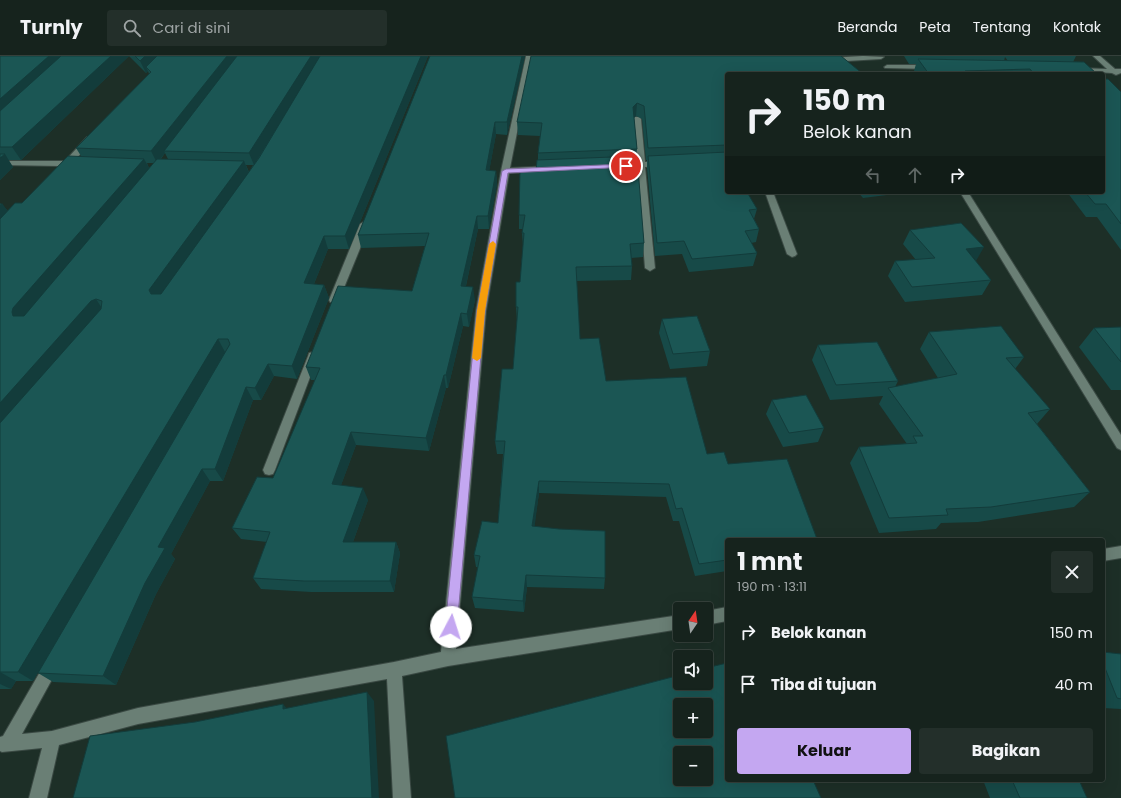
<!DOCTYPE html>
<html lang="id">
<head>
<meta charset="utf-8">
<style>
  :root { --surface:#16231d; --page:#232f2a; --text:#f1f3f6; --muted:#9ea4a4; --line:#35403b; --accent:#c4a7f1 }
  body { margin:0; font-family:Poppins,sans-serif; background:var(--page); color:var(--text); height:100vh; display:flex; flex-direction:column; font-size:15px; white-space:nowrap }
  * { box-sizing:border-box; margin:0 }
  p { font-size:13px; color:var(--muted) }
  .icon { flex:none; width:22px; height:22px; fill:none; stroke:currentColor; stroke-width:2; stroke-linecap:round; stroke-linejoin:round }
  .map { position:relative; flex:1; overflow:hidden }
  .side { position:absolute; left:725px; top:482px; width:380px; height:244px; display:flex; flex-direction:column; background:var(--surface); border-radius:4px; box-shadow:0 4px 16px #0002,0 0 0 1px var(--line) }
  .side>* { flex:none }
  .top-card { position:absolute; left:725px; top:16px; width:380px; height:122px; border-radius:4px; box-shadow:0 4px 16px #0002,0 0 0 1px var(--line); background:#16231d; color:var(--text); overflow:hidden }
  .needle { width:26px; rotate:13deg }
  .fabs { position:absolute; left:673px; top:546px; display:grid; gap:8px }
  .fabs a { display:grid; place-items:center; width:40px; height:40px; border-radius:4px; background:var(--surface); box-shadow:0 4px 16px #0002,0 0 0 1px var(--line); font-size:20px }
  .pin { position:absolute; display:grid; place-items:center; width:34px; height:34px; color:#fff; margin:-17px; border:2px solid #fff; border-radius:50%; box-shadow:0 1px 4px #0007 }
  .me { position:absolute; width:44px; margin:-22px; rotate:5deg; stroke-linejoin:round; filter:drop-shadow(0 0 3px #0008) }
  .turn { display:flex; align-items:center; gap:14px; height:84px; padding:0 12px; font-size:18px }
  .turn .icon { width:52px; height:52px; stroke-width:2.5 }
  .turn b { display:block; font-size:28px; line-height:34px }
  .lanes { display:flex; align-items:center; height:38px; padding:0 12px; background:#0003; justify-content:center; gap:20px; direction:ltr }
  .lanes .off { opacity:.35 }
  .round { display:grid; place-items:center; flex:none; width:42px; height:42px; border-radius:4px; background:var(--page) }
  .headline { display:flex; align-items:center; justify-content:space-between; height:68px; padding:0 12px }
  h1 { font-size:24px; font-weight:700; line-height:30px }
  .primary-button { display:flex; gap:8px; margin-top:auto; padding:8px 12px }
  .primary-button a { flex:1; height:46px; border-radius:4px; background:var(--accent); color:#111; font-size:16px; font-weight:700; line-height:46px; text-align:center }
  .primary-button a+a { background:var(--page); color:var(--text) }
  ul { padding:0; list-style:none }
  li { display:flex; align-items:center; gap:12px; height:52px; padding:0 12px }
  li div { flex:1 }
  li b { display:block; font-size:15px }
  li em { font-style:normal }
  header { display:flex; align-items:center; gap:24px; box-sizing:border-box; height:56px; padding:0 20px; background:var(--surface); border-bottom:1px solid var(--line) }
  header strong { font-size:19px }
  nav { display:flex; gap:22px; margin-inline-start:auto; font-size:14px }
  .search { width:280px; height:36px; background:var(--page); display:flex; align-items:center; gap:10px; box-sizing:border-box; padding:0 14px; border-radius:4px; color:var(--muted); font-size:15px }
  .map>svg:first-child { display:block }
  .lines { fill:none; stroke-linecap:round; stroke-linejoin:round }
  .minor-casing { stroke:#3a4943; stroke-width:2 }
  .minor { fill:#6a7f75; fill-rule:evenodd }
  .wall { fill:#174a48; fill-rule:evenodd }
  .shaded-wall { fill:#133c3b }
  .building { fill:#1b5654; stroke:#133c3b; fill-rule:evenodd }
  .route { fill:#c4a7f1; stroke:#7f6d9d }
  .slow { fill:#f59e0b }
</style>
</head>
<body>
<header>
<strong>Turnly</strong>
<div class="search"><svg class="icon" aria-label="search" viewBox="0 0 24 24"><circle cx="10" cy="10" r="6"/><path d="M15 15l6 6"/></svg>Cari di sini</div>
<nav><a>Beranda</a><a>Peta</a><a>Tentang</a><a>Kontak</a></nav>
</header>
<div class="map">
<svg width="1121" height="742" viewBox="0 0 1121 742">
  <rect width="100%" height="100%" fill="#1d2f27"/>
  <g class="lines">
    <g class="minor-casing">
      <g id="minor">
        <polygon points="526,0 532,0 510,112 552,110 556,113 552,116 509,117 486,255 456,593 680,559 680,573 448,610 402,620 411,742 393,742 387,623 138,668 59,689 47,742 29,742 42,692 2,696 0,695 0,681 3,680 48,602 53,599 58,602 61,607 22,678 52,675 138,652 394,606 441,596 476,255 501,115"/>
        <polygon points="863,0 884,1 881,3 829,6 826,4 829,2"/>
        <polygon points="1093,0 1100,0 1115,13 1121,13 1121,17 1116,19 1112,17 1077,15 1076,14 1079,12 1107,13"/>
        <polygon points="887,9 930,9 933,11 930,13 885,12 884,11"/>
        <polygon points="634,61 640,61 641,63 645,106 662,106 666,108 662,110 645,111 655,212 650,215 645,212 637,112 623,112 619,110 623,108 637,107 633,63"/>
        <polygon points="87,81 90,81 94,83 74,105 80,106 81,108 80,110 69,110 64,114 61,113 60,110 0,109 0,105 65,105"/>
        <polygon points="765,136 773,136 797,198 795,200 792,201 787,198"/>
        <polygon points="960,136 968,136 1121,379 1121,394 1117,392"/>
        <polygon points="365,165 370,168 339,244 334,247 330,246 329,244 360,168"/>
        <polygon points="313,296 317,297 318,300 275,414 273,418 269,419 265,418 263,414 308,300 309,297"/>
        <polygon points="1121,490 1121,502 1103,505 1103,493"/>
        <polygon points="727,551 727,565 706,569 706,555"/>
      </g>
    </g>
    <use href="#minor" class="minor"/>
  </g>
  <g class="wall">
    <path d="M0 0H428L349 193H328L314 228 324 229 329 242 297 323 274 320 261 344H253L223 425H210L171 498 175 503 156 538 116 629 53 626 38 617 198 342 33 625H16L11 633H0V147L8 155 22 147 81 100 76 92 149 18 148 15 146 17 129 0 21 104H8L13 111 0 124ZM165 97 168 103H161ZM147 107H154L149 112ZM246 109H253L249 116Z"/>
    <polygon points="525,0 507,79 496,78 489,115 496,115 497,128 489,173 478,173 466,230 475,244 469,271 463,270 448,332 446,332 429,395 356,389 341,429 368,444 353,486 396,486 400,497 394,536 311,536 261,533 253,522 267,486 241,483 232,472 273,422 315,324 311,324 306,311 412,235 425,190 361,192 358,179"/>
    <path d="M904 0H1076L1073 6 1097 18H916L914 15 916 8H909ZM1005 1 1008 5H1004Z"/>
    <polygon points="727,18 727,136 757,153 754,163 759,173 756,186 751,187 757,197 753,210 689,216 682,198 655,200 647,112 647,104 646,104 642,63 636,60 634,62 637,93 636,100 644,187 643,201 631,202 632,210 631,224 576,225 580,283 606,325 707,398 728,408 817,483 816,484 727,484 727,515 695,520 679,465 673,465 666,441 539,437 534,471 605,522 604,533 527,531 524,556 475,552 472,541 478,511 476,511 474,499 498,467 503,398 497,398 495,385 513,313 517,265 516,251 520,226 523,190 522,177 523,173 519,173 519,159 536,115 538,104 538,97 540,80 518,79 517,66"/>
    <polygon points="1121,36 1121,194 1097,161 1086,161 1067,136 1103,136"/>
    <polygon points="858,136 911,136 863,142"/>
    <polygon points="910,174 991,224 982,239 905,246 888,220 895,205 916,204 903,188"/>
    <polygon points="662,263 710,295 707,310 670,313 659,277"/>
    <polygon points="1121,271 1121,334 1111,334 1079,291 1094,272"/>
    <polygon points="929,276 1024,301 1015,313 1050,353 1037,368 1090,436 1074,451 978,466 941,467 936,473 879,477 850,407 859,391 907,388 879,348 883,340 830,344 812,304 818,289 898,325 895,331 938,322 920,293"/>
    <polygon points="772,344 824,372 818,386 783,391 766,358"/>
    <polygon points="1103,596 1121,598 1121,653 1103,652"/>
    <polygon points="983,724 1079,724 1087,742 990,742"/>
  </g>
  <g class="shaded-wall">
    <polygon points="49,0 69,0 0,62 0,43"/>
    <polygon points="111,0 129,0 21,104 12,91"/>
    <polygon points="145,0 162,0 146,11 148,15 146,17 140,5"/>
    <polygon points="227,0 240,0 164,95 165,97 157,107 151,95"/>
    <polygon points="311,0 321,0 254,109 249,97"/>
    <polygon points="421,0 428,0 349,193 345,180"/>
    <polygon points="522,0 525,0 507,79 507,66"/>
    <polygon points="637,47 636,60 632,63 633,51"/>
    <polygon points="495,66 496,78 487,127 486,114"/>
    <polygon points="5,98 13,111 0,124 0,102"/>
    <polygon points="144,103 151,115 24,265 13,260 12,256 13,252"/>
    <polygon points="244,105 249,117 157,247 149,234"/>
    <polygon points="496,115 497,128 489,173 488,160"/>
    <polygon points="2,147 11,160 0,172 0,149"/>
    <polygon points="477,160 478,173 463,243 461,230"/>
    <polygon points="324,180 328,193 309,240 304,227"/>
    <polygon points="984,191 976,205 966,193"/>
    <polygon points="324,229 329,242 297,323 292,310"/>
    <polygon points="473,231 475,244 469,271 467,258"/>
    <polygon points="96,243 105,257 0,374 0,347 91,245"/>
    <polygon points="461,257 463,270 448,332 446,319"/>
    <polygon points="218,283 225,296 33,625 18,616"/>
    <polygon points="268,308 274,320 261,344 255,332"/>
    <polygon points="444,319 446,332 429,395 426,382"/>
    <polygon points="246,331 253,344 223,425 215,413"/>
    <polygon points="351,376 356,389 337,440 332,428"/>
    <polygon points="202,413 210,425 171,498 175,503 156,538 116,629 103,620 158,491"/>
    <polygon points="539,425 539,437 533,483 532,470"/>
    <polygon points="363,432 368,444 349,497 343,486"/>
    <polygon points="396,486 400,497 394,536 390,525"/>
    <polygon points="526,519 527,531 524,556 523,545"/>
    <polygon points="0,616 16,625 11,633 0,628"/>
    <polygon points="367,636 374,645 379,742 372,742"/>
    <polygon points="283,648 292,658 283,653"/>
  </g>
  <g class="building">
    <polygon points="0,0 49,0 0,43"/>
    <polygon points="61,0 111,0 12,91 0,91 0,55"/>
    <polygon points="135,0 145,0 140,5"/>
    <polygon points="157,0 227,0 151,95 76,92 151,16 146,11"/>
    <polygon points="237,0 311,0 249,97 164,95"/>
    <polygon points="320,0 421,0 345,180 324,180 304,227 324,229 292,310 268,308 255,332 246,331 215,413 202,413 158,491 165,492 145,527 103,620 38,617 230,288 228,283 218,283 18,616 0,616 0,367 101,253 102,245 96,243 91,245 0,347 0,163 15,147 22,147 68,100 144,103 13,252 12,256 13,260 24,260 157,103 244,105 149,234 151,238 161,238 259,102"/>
    <polygon points="430,0 522,0 507,66 495,66 486,114 496,115 488,160 477,160 461,230 473,231 467,258 461,257 446,319 444,319 426,382 351,376 332,428 363,432 343,486 396,486 390,525 304,525 253,522 270,476 232,472 257,421 273,422 320,312 306,311 338,230 412,235 429,177 358,179"/>
    <polygon points="531,0 841,0 863,18 727,18 727,89 648,92 644,50 637,47 633,51 637,93 538,97 542,67 517,66"/>
    <polygon points="918,3 1084,6 1097,18 1034,18 1030,13 965,15 967,18 929,18"/>
    <polygon points="1103,23 1108,23 1121,36 1121,168 1106,148 1095,148 1085,136 1103,136"/>
    <polygon points="727,96 727,136 747,136 757,153 749,154 759,173 745,175 757,197 692,203 684,185 657,187 648,100"/>
    <polygon points="0,98 5,98 0,102"/>
    <polygon points="637,100 644,187 630,188 632,210 576,211 580,283 599,282 606,325 686,321 707,398 724,396 728,408 787,403 817,483 805,484 727,484 727,504 699,508 682,452 676,453 669,428 539,425 532,470 559,473 605,475 605,522 526,519 523,545 472,541 480,500 474,499 482,465 498,467 505,385 495,385 499,345 502,313 513,313 518,251 516,251 516,226 520,226 524,177 522,177 525,159 519,159 520,114 536,115 537,104"/>
    <polygon points="961,167 984,191 966,193 991,224 912,231 895,205 935,202 910,174"/>
    <polygon points="697,260 710,295 673,298 662,263"/>
    <polygon points="1001,270 1024,301 1006,302 1050,353 1028,357 1090,436 991,451 946,453 948,459 889,462 859,391 917,387 913,380 923,380 888,332 957,318 929,276"/>
    <polygon points="1121,271 1121,306 1094,272"/>
    <polygon points="877,286 898,325 836,329 818,289"/>
    <polygon points="806,339 824,372 789,377 772,344"/>
    <polygon points="1103,596 1121,598 1121,643 1117,642 1103,607"/>
    <path d="M727 607V724H813L821 742H455L446 680 680 619V627H706V612ZM680 649H706V675H680ZM680 697H706V723H680Z"/>
    <polygon points="367,636 372,742 73,742 90,680 195,666 283,648 283,653"/>
    <polygon points="1012,724 1079,724 1087,742 1020,742"/>
  </g>
  <polygon class="route" points="626,108 629,110 629,111 508,117 485,255 457,571 455,574 451,576 447,574 445,571 477,255 502,115 506,113"/>
  <polygon class="slow" points="493,185 496,188 485,255 481,302 477,305 472,302 477,255 489,188"/>
</svg>
<div class="fabs">
<a><svg class="needle" viewBox="-14 -14 28 28"><path d="M0-13l5 13h-10z" fill="#e53935"/><path d="M0 13l5-13h-10z" fill="#9ea4a4"/></svg></a>
<a><svg class="icon" aria-label="sound" viewBox="0 0 24 24"><path d="M4 9h4l5-4v14l-5-4H4zM17 9q2 3 0 6"/></svg></a>
<a>+</a>
<a>−</a>
</div>
<div class="pin" style="left:626px;top:110px;background:#d93025"><svg class="icon" aria-label="arrive" viewBox="0 0 24 24"><path d="M6 21V4h12l-3 4 3 4H6"/></svg></div>
<svg class="me" style="left:451px;top:571px" viewBox="-20 -20 40 40"><circle r="19" fill="#fff"/><path d="M0-13L10 11 0 6-10 11z" fill="#c4a7f1"/></svg>
<div class="top-card">
<div class="turn"><svg class="icon" aria-label="right" viewBox="0 0 24 24"><path d="M7 20v-9h11M14 6l5 5-5 5"/></svg><div><b>150 m</b>Belok kanan</div></div>
<div class="lanes"><svg class="icon off" aria-label="left" viewBox="0 0 24 24"><path d="M17 20v-9H6M10 6l-5 5 5 5"/></svg><svg class="icon off" aria-label="ahead" viewBox="0 0 24 24"><path d="M12 20V5M6 11l6-6 6 6"/></svg><svg class="icon" aria-label="right" viewBox="0 0 24 24"><path d="M7 20v-9h11M14 6l5 5-5 5"/></svg></div>
</div>
<section class="side">
<div class="headline"><div><h1>1 mnt</h1><p>190 m · 13:11</p></div><a class="round"><svg class="icon" aria-label="close" viewBox="0 0 24 24"><path d="M6 6l12 12M18 6L6 18"/></svg></a></div>
<ul>
<li><svg class="icon" aria-label="right" viewBox="0 0 24 24"><path d="M7 20v-9h11M14 6l5 5-5 5"/></svg><div><b>Belok kanan</b></div><em>150 m</em></li>
<li><svg class="icon" aria-label="arrive" viewBox="0 0 24 24"><path d="M6 21V4h12l-3 4 3 4H6"/></svg><div><b>Tiba di tujuan</b></div><em>40 m</em></li>
</ul>
<div class="primary-button"><a>Keluar</a><a>Bagikan</a></div>
</section>
</div>
</body>
</html>
